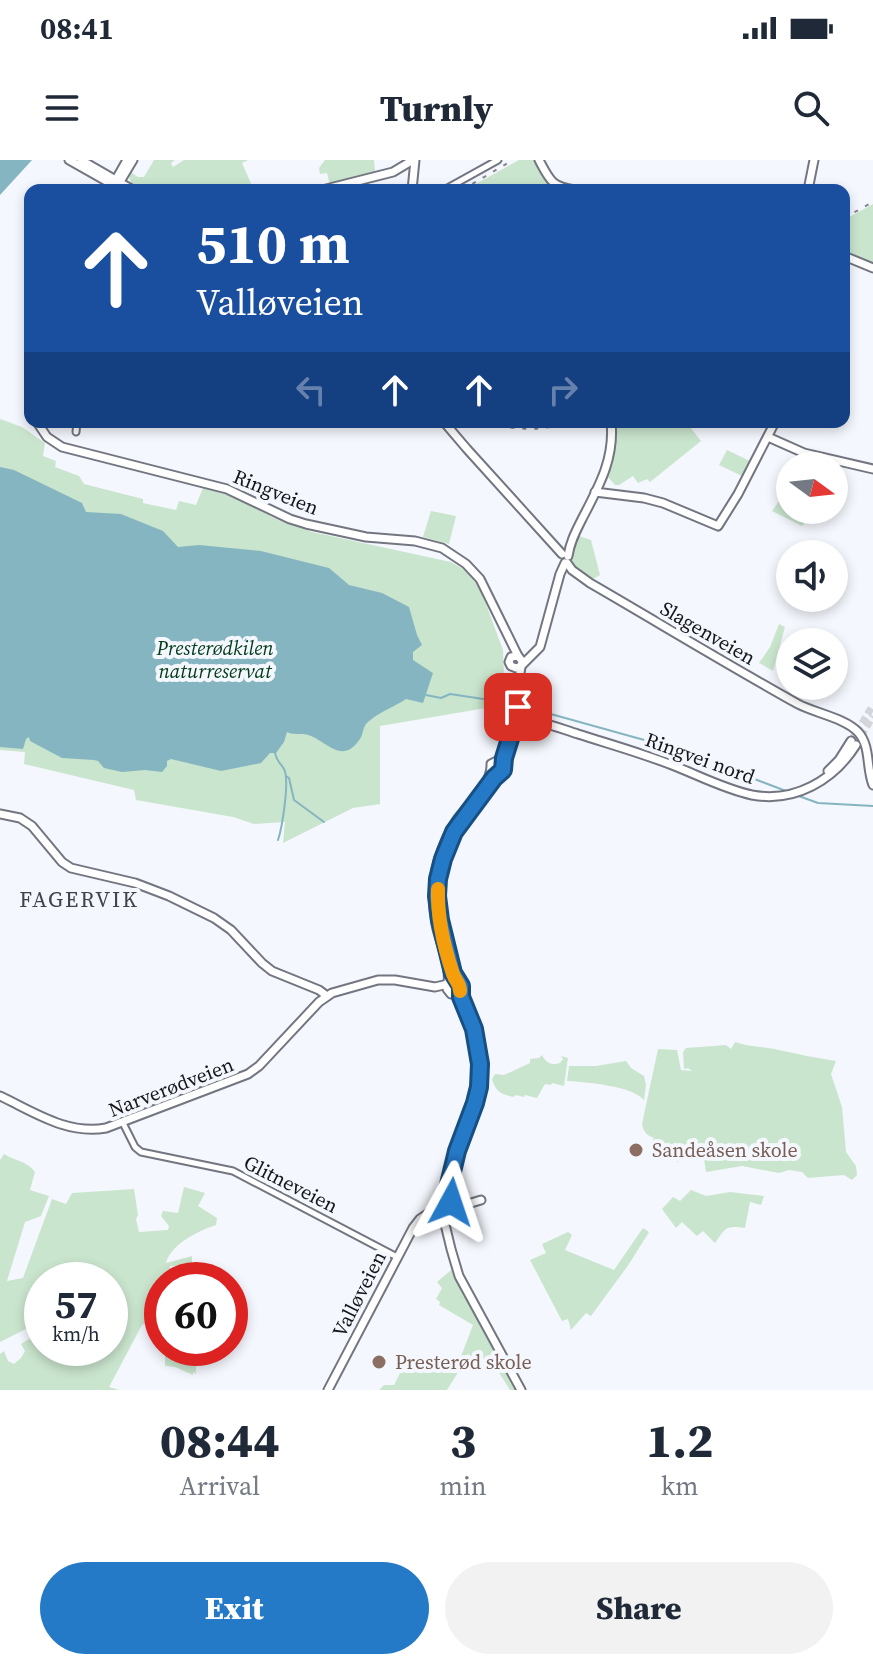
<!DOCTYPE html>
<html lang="en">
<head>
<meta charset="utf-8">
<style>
  :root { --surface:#fff; --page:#f2f2f3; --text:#1f2937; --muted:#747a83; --accent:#257ac8 }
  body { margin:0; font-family:"Source Serif 4",serif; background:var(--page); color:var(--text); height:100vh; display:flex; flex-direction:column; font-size:30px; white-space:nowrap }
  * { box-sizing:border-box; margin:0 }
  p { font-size:26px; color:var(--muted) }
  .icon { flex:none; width:44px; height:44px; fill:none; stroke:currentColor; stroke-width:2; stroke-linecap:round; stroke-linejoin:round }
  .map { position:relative; height:1230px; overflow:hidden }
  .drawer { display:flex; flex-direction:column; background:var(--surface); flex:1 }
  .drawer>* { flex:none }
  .top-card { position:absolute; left:24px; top:24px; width:826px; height:244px; border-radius:16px; box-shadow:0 4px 12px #0003; background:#1a4fa0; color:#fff; overflow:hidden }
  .needle { width:52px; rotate:105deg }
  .tools { position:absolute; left:776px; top:292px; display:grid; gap:16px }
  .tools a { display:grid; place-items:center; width:72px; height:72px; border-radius:50%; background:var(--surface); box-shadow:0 4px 12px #0003; font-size:40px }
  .speed { position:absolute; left:24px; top:1102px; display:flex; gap:16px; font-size:40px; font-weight:700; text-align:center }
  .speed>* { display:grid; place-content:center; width:104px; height:104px; border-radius:50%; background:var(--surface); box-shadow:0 4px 12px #0003; line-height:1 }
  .speed small { font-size:20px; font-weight:400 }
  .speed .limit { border:12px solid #d22; background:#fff; color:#111 }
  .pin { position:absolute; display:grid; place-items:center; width:68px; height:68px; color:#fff; margin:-34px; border-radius:16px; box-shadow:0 4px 12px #0006 }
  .me { position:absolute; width:88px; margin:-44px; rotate:5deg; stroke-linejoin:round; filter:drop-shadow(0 0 6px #0008) }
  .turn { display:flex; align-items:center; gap:28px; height:168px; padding:0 40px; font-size:36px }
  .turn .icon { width:104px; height:104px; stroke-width:2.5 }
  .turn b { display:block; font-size:56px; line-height:68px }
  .lanes { display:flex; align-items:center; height:76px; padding:0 40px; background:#0003; justify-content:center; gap:40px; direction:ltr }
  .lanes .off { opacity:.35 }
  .eta { display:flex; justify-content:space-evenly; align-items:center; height:136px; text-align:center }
  .eta b { font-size:48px; font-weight:800; line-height:56px }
  .action { display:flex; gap:16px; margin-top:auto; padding:16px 40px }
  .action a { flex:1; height:92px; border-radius:48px; background:var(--accent); color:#fff; font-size:32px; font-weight:800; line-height:92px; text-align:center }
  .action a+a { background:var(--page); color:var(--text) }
  .status { display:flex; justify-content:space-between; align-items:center; height:56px; padding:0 40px; background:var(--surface); direction:ltr }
  .status svg { height:22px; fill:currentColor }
  header { display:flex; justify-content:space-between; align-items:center; height:104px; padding:0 40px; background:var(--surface); font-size:36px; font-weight:800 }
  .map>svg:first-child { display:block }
  .green { fill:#cae5ce }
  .water { fill:#85b5c0 }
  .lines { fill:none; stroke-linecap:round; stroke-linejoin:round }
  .stream { stroke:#85b5c0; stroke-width:2 }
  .major-tunnel { stroke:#d3d5db; stroke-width:7; stroke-dasharray:7 3.5; stroke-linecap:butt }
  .minor-casing { stroke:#737680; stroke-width:9 }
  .major-casing { stroke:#737680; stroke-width:11 }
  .minor { stroke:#fff; stroke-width:5 }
  .major { stroke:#fff; stroke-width:7 }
  .rail { stroke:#84868b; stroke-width:2; stroke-dasharray:4 8; stroke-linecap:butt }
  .route-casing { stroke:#184f82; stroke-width:20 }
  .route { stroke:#257ac8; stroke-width:14 }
  .slow { stroke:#f59e0b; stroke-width:14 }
  .education-dot { fill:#8d6e63; stroke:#f4f7fd; stroke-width:3 }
  .labels { text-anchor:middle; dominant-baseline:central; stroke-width:8; stroke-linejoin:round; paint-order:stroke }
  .street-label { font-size:20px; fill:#15161a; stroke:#f4f7fd }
  .park-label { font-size:20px; font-style:italic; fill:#013a16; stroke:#f4f7fd }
  .education-label { font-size:20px; fill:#785e54; stroke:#f4f7fd; text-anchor:start }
  .neighbourhood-label { font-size:22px; letter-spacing:2px; fill:#3f434b; stroke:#f4f7fd }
</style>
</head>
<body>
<div class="status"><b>08:41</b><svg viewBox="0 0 49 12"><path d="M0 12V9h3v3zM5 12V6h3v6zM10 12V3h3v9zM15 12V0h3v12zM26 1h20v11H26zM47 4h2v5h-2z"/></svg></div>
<header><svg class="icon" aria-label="menu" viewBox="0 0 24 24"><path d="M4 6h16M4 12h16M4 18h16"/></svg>Turnly<svg class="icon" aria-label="search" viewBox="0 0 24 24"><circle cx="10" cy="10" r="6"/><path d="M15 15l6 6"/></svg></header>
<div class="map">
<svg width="873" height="1230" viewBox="0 0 873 1230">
  <rect width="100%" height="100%" fill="#f4f7fd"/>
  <g class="green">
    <polygon points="154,0 175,0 171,3 173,7 184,0 248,0 242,3 253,28 249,30 141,30 131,23 128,13 129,11 138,17 144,17"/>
    <polygon points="325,0 374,0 375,11 330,25 327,13 320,14 319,8"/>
    <polygon points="519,0 535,0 547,23 542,30 465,30"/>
    <polygon points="873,44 873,105 844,92 844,60"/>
    <polygon points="0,259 22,267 45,283 43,296 56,301 55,307 79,316 84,324 143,339 143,343 176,350 179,341 196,345 203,328 232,336 274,358 312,372 451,402 466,411 480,428 503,490 504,514 498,546 380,566 380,644 353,648 283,683 285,662 254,664 233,657 136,640 134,630 24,604 25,592 0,590"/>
    <polygon points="618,262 686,262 701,281 650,322 647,319 638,323 633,316 619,325 615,325 608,317 613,299"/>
    <polygon points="727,290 754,303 746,318 719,305"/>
    <polygon points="788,328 790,328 790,350 803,350 804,364 802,366 772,351"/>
    <polygon points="431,351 456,356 449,384 423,377"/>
    <path d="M579 376 591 380 600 415 591 420C569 408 569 400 574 377Z"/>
    <polygon points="779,464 785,467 773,511 759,503 770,487"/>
    <path d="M735 882C753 888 763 886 779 890 798 894 816 898 836 901L831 914 842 947 846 992 856 1006 857 1015 852 1020 844 1015 808 1018 802 1012 789 1010 779 1013 742 1006 706 1012 704 999 689 990 678 1002 652 981 654 978C647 976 643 971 642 964L658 889 677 890 681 910 692 911 688 908 684 909 683 892 686 888 726 885 731 889Z"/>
    <path d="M542 895C546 903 552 906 560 903L563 899 561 896 568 898 564 926 552 923 551 925 545 924 537 938 525 935 524 937 516 935 513 937C501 934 495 931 492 919L495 914 504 915 530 903V899L539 898Z"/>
    <path d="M626 901 631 908 644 916 646 925 644 940C633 926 585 922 567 921L569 906H596Z"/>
    <path d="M4 994C15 1001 27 1001 35 1012L30 1030 49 1036 41 1056 25 1062 7 1121 23 1118 52 1039 66 1044 72 1033 134 1029 138 1055 136 1059 139 1072 168 1070 169 1066 161 1056 163 1051 178 1053 184 1027 205 1033 198 1046 217 1058 216 1065C198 1071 171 1084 166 1103L192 1096V1103L214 1105 215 1108 170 1106V1120H162V1136L148 1152 146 1163 142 1165 109 1227 119 1230H0V1194L4 1191 8 1201 14 1204 21 1198 25 1191 21 1184 42 1171V1188H110V1120H42V1161L0 1182V1000Z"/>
    <path d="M691 1030 706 1036 730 1032 764 1036 761 1045 750 1042 745 1068C726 1065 725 1068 715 1083L703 1071 697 1076 682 1062 676 1068 662 1049 673 1037 680 1041Z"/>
    <polygon points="643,1068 649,1072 629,1104 591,1156 586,1153 571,1170 568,1159 562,1161 530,1100 546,1093 542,1084 568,1072 572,1075 565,1090 614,1110"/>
    <polygon points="451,1110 517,1230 510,1230 492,1202 473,1206 462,1206 447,1230 379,1230 384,1225 394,1225 406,1201 413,1204 417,1195 456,1206 458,1204 473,1165 439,1145 440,1142 436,1139 442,1128 437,1122"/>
    <polygon points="165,1188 186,1188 187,1192 189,1188 196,1188 196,1214 193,1212 193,1215 175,1207 165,1206"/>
  </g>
  <g class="water">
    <polygon points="0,0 32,0 0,35"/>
    <path d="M0 307 14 310 82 343 86 352 121 354 163 371 178 387 199 385 261 391 329 408 349 425 382 433 409 447 417 475 422 485 413 492V500L433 513 423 543 406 539C394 547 379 552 368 562 362 567 364 573 360 579 343 604 329 584 311 576 302 572 295 576 287 572L284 582 276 593H270L261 603 221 611 171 599 167 601V606L162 612 145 610 122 612 104 608 98 601 94 600 62 598 30 581 29 577 26 579 23 589 0 587Z"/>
  </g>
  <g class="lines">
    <g class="stream">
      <polyline points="426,535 441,538 450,534 516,544"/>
      <polyline points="522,546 673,588 786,631"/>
      <path d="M275 593C278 604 280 602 284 609 290 620 282 668 278 680"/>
      <polyline points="286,616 289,618 294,640 324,662"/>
      <polyline points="796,635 818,643 873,646"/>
    </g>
    <g class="major-tunnel">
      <polyline points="851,581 873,545"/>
      <polyline points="856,585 873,556"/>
    </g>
    <g class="minor-casing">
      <g id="minor">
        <polyline points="444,30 498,0"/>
        <polyline points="76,272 77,262"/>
        <polyline points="123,963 135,987 141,992 233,1011 397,1097"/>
      </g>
    </g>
    <g class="major-casing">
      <g id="major">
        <polyline points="69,0 122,30"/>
        <polyline points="81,0 133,30"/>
        <path d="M539 0C550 21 552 27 576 30"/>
        <polyline points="118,25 133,0"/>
        <polyline points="110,30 127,0"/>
        <polyline points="322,30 393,12 413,0"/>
        <polyline points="412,30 415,0"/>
        <polyline points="808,30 814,0"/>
        <polyline points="844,96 873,108"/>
        <polyline points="37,262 47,277 62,287 227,329 290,359 306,364 366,377 415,381 442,388 466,404 480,419 518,496"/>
        <polyline points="444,262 467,289 562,394"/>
        <polyline points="768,277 804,293 873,309"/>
        <polyline points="595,332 644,338 663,343 718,366 738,334 775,262"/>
        <path d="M568 396C570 382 576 371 582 359 598 328 615 299 611 262"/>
        <path d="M567 403 572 410 590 423C659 463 728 505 798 544 815 553 845 558 858 572 871 586 866 608 873 625"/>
        <polyline points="522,505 540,487 560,414 565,403"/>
        <polyline points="520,549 520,513 522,501 518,496 511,497 509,502 511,506 516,508 521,506"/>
        <polyline points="521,551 537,557"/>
        <path d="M519 558C539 560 559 568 578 574 609 584 641 593 672 605 698 615 724 629 752 635 795 643 834 620 856 585"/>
        <polyline points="503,604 513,569 521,555 520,549 512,547 508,553 509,557 513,560 518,559"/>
        <polyline points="828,611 839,600 851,581"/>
        <polyline points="0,654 20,658 32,666 62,702 71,708 135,723 169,736 214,758 231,770 262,803 272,811 319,830 327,836"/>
        <path d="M449 822 453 820 459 823 461 827 458 833 451 834 447 829C452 809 442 789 437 769 432 746 432 723 438 701 442 687 448 673 456 661 468 644 492 625 491 604L497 601 503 604V609L500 613H495L492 610"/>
        <path d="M0 936C34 952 67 975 106 968L248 914 259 906 319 842 332 833 378 820H395L435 827 448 824"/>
        <polyline points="443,1042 448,1041 453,1044 454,1050 450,1055 442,1055 439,1046 448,1029 457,991 475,943 480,916 478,885 460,831"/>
        <polyline points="454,1050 461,1046 481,1040"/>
        <polyline points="443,1056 451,1089 459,1116 521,1230"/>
        <polyline points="328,1230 413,1068 420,1059 439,1046"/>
      </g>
    </g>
    <use href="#minor" class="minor"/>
    <use href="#major" class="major"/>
    <g class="rail">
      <polyline points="462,30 513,0"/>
      <polyline points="844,58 873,42"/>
      <path d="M487 262C515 271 543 271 571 262"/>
    </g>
  </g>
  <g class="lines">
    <g class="route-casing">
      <polyline id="route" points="451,1042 448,1029 451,1016 457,991 475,943 479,927 480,904 474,869 461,837 461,826 453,813 440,760 437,736 438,719 443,699 454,672 494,618 503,610 504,598 513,569 521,555 518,547"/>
    </g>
    <use href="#route" class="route"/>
    <path class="slow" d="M438 729C437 757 444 787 453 814 456 822 460 823 460 831"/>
  </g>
  <g class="education-dot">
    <circle cx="636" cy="990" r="8"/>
    <circle cx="379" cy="1202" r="8"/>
  </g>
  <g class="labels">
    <g class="street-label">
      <text transform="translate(276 332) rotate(22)">Ringveien</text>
      <text transform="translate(708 473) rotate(30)">Slagenveien</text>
      <text transform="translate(700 598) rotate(20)">Ringvei nord</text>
      <text transform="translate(171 927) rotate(-21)">Narverødveien</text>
      <text transform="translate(291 1024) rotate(27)">Glitneveien</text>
      <text transform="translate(359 1134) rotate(-63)">Valløveien</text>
    </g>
    <g class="park-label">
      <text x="215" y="488">Presterødkilen<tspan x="215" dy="23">naturreservat</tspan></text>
    </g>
    <g class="education-label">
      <text x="652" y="990">Sandeåsen skole</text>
      <text x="395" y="1202">Presterød skole</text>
    </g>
    <g class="neighbourhood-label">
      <text x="79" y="739">FAGERVIK</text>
    </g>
  </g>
</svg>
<div class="tools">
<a><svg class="needle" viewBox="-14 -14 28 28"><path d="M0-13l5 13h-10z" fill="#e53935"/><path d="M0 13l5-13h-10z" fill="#747a83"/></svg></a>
<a><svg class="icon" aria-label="sound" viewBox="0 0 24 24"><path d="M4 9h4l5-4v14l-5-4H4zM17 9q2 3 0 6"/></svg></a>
<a><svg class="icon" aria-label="layers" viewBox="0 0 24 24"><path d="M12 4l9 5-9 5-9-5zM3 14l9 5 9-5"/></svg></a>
</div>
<div class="speed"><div>57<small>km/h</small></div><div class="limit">60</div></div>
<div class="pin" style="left:518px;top:547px;background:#d93025"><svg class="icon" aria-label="arrive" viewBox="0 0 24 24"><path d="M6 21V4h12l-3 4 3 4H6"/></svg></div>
<svg class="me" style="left:451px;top:1042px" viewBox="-20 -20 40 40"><path d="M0-17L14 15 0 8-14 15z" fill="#257ac8" stroke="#fff" stroke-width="4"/></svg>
<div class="top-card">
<div class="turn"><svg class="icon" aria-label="ahead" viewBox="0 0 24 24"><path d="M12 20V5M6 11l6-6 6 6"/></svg><div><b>510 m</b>Valløveien</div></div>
<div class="lanes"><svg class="icon off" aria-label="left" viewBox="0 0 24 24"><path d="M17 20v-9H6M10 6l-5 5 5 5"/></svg><svg class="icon" aria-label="ahead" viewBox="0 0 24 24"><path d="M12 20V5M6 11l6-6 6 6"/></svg><svg class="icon" aria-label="ahead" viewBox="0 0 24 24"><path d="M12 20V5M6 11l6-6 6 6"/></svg><svg class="icon off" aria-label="right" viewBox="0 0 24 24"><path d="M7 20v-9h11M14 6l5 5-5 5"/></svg></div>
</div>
</div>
<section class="drawer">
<div class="eta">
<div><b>08:44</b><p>Arrival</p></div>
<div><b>3</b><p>min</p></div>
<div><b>1.2</b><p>km</p></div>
</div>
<div class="action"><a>Exit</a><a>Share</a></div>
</section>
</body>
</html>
